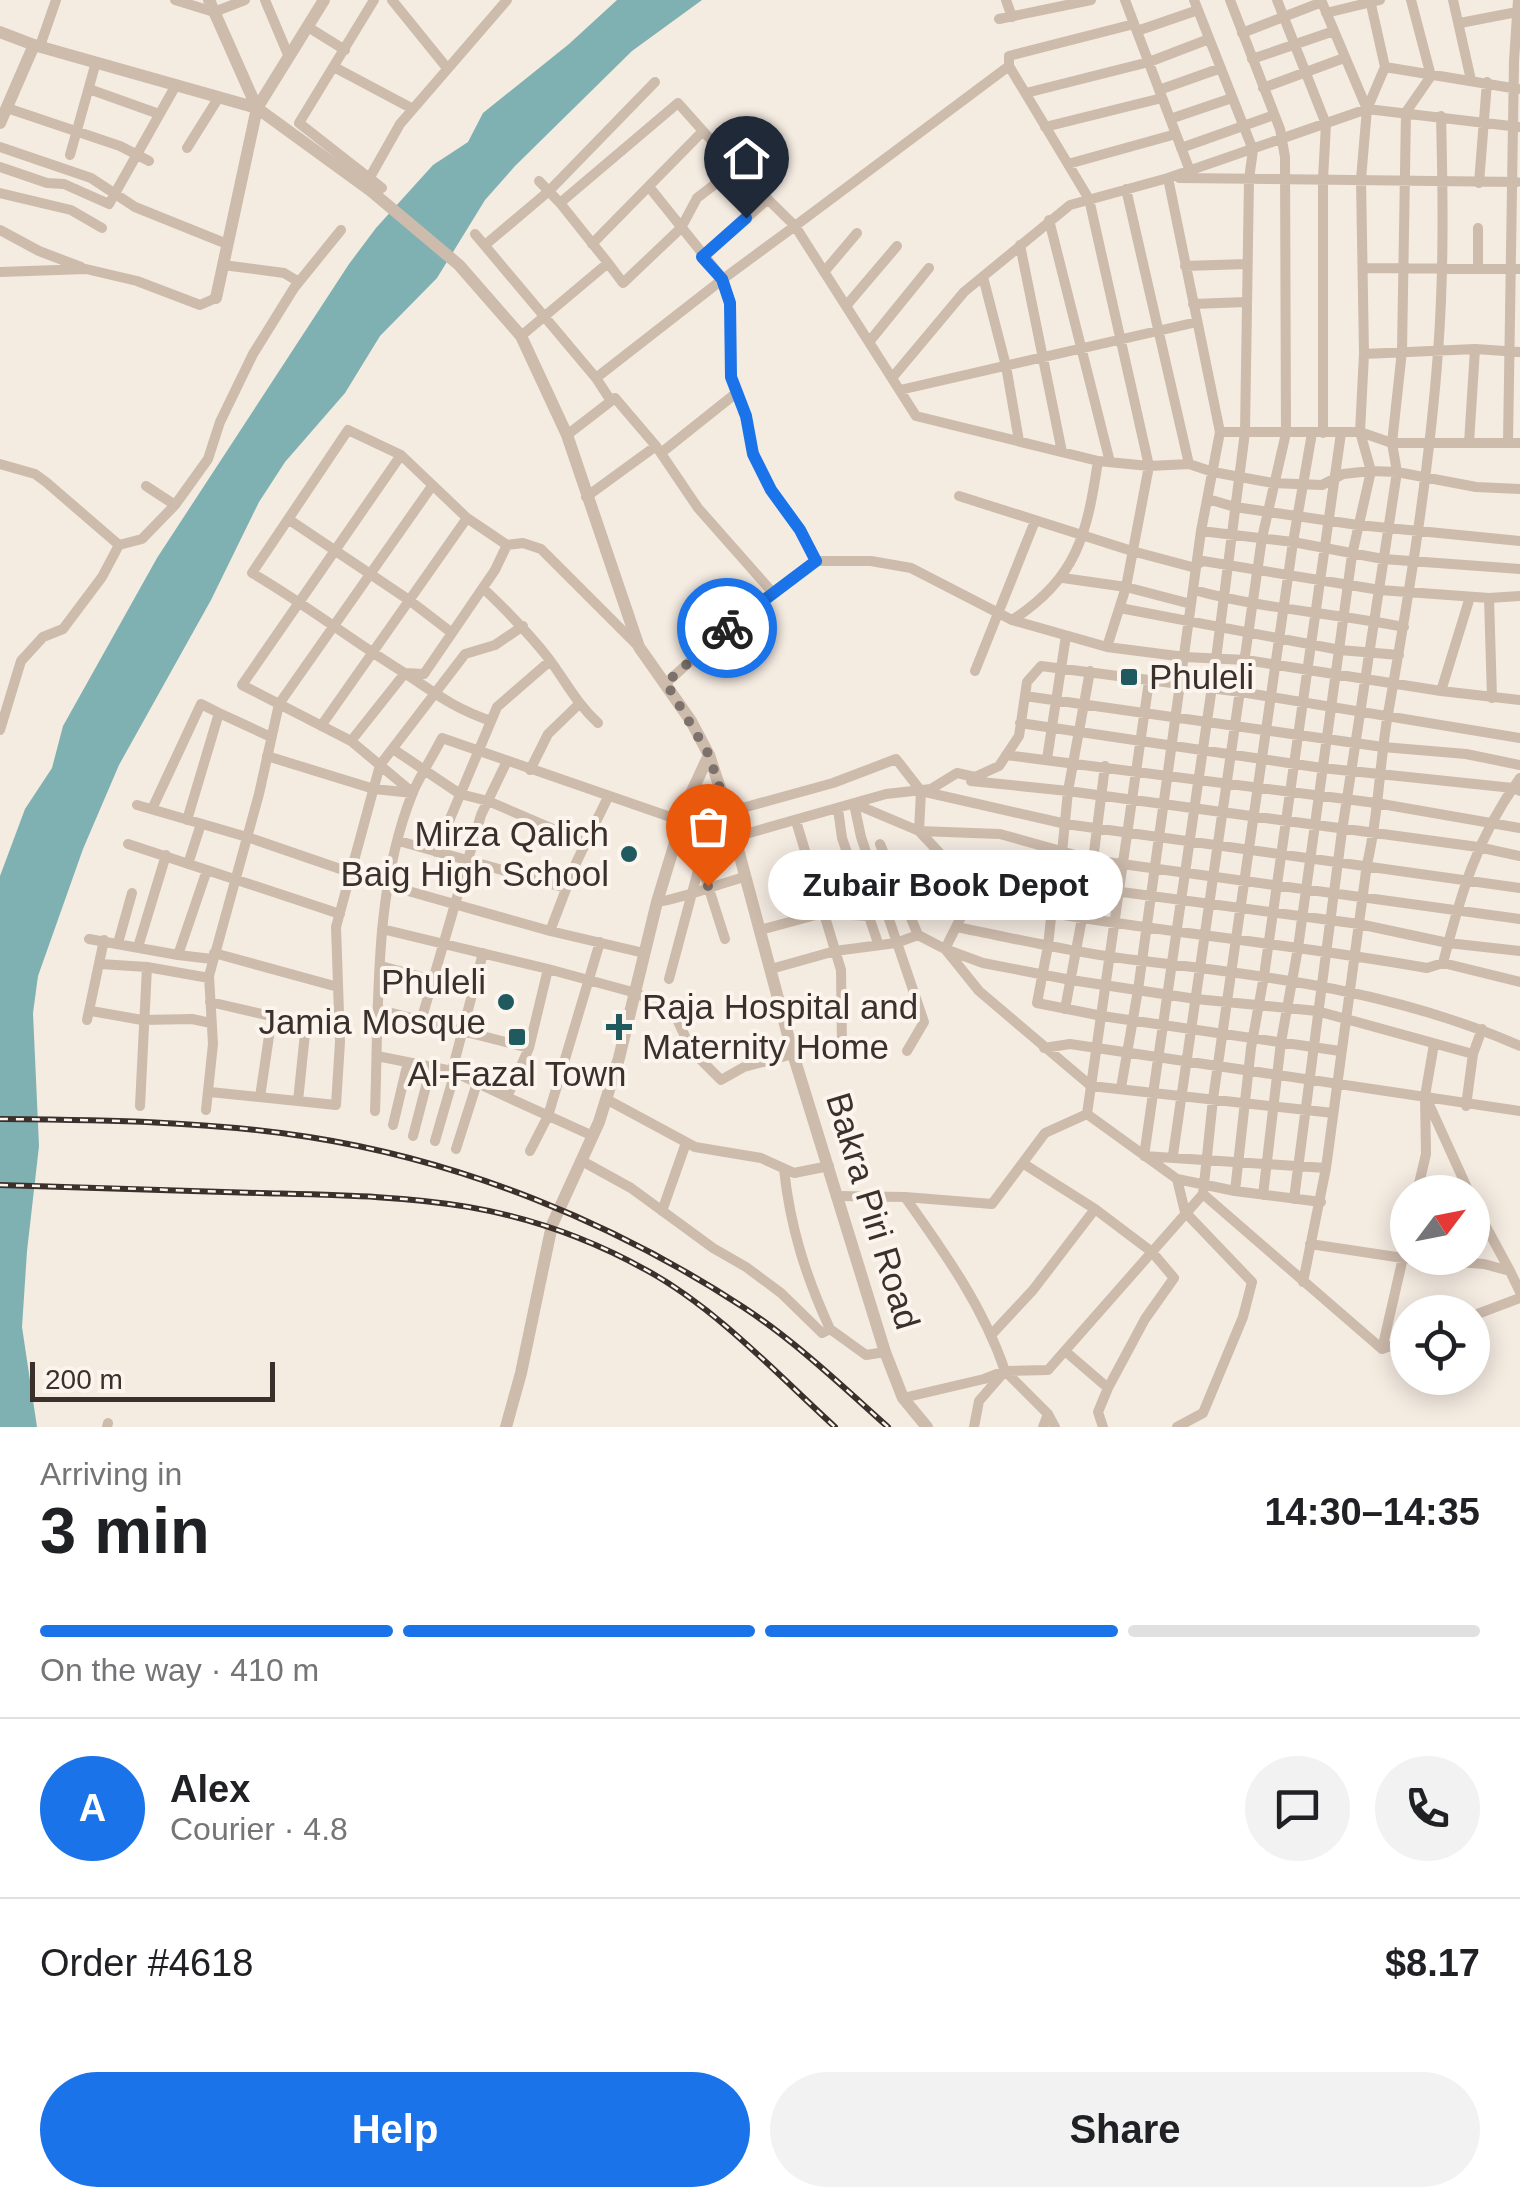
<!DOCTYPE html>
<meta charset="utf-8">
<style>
body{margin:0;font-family:Arial,sans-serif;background:#f2f2f2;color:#202124;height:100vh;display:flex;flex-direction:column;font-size:38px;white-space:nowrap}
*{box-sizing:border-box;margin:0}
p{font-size:32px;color:#757577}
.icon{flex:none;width:55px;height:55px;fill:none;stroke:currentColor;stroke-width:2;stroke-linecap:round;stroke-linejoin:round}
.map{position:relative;height:1427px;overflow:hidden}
.panel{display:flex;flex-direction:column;background:#fff;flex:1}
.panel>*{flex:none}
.needle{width:65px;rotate:58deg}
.fabs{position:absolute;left:1390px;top:1175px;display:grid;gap:20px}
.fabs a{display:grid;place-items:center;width:100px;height:100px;border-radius:50%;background:#fff;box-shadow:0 5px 25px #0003;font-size:50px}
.scale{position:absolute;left:30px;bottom:25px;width:245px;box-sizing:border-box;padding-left:10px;border:5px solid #3b302b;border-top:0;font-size:28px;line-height:35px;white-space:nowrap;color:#3b302b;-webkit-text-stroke:8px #fbf5ee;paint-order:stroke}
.pin{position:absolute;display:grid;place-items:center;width:85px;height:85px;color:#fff;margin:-102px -42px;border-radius:50% 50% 50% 0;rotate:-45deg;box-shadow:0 0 10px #0007}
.pin .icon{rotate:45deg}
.courier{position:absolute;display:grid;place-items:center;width:100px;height:100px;margin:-50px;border:8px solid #1a73e8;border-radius:50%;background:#fff;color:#222;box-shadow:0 2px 12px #0007}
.bubble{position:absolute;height:70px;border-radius:35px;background:#fff;box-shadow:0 5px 25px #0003;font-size:32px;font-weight:700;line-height:70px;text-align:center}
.head em{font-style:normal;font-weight:700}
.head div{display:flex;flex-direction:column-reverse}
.head{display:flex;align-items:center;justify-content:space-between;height:170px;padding:0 40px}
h1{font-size:65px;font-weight:700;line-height:75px}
.bar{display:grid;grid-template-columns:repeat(4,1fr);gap:15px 10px;align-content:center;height:120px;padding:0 40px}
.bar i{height:12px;border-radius:8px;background:#e0e0e0}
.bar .active{background:#1a73e8}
.bar p{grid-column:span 4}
.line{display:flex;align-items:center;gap:25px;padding:0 40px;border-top:2px solid #e0e0e0}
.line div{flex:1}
.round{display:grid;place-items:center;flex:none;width:105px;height:105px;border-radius:52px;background:#f2f2f2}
.button{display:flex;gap:20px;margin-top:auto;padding:20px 40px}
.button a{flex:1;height:115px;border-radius:60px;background:#1a73e8;color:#fff;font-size:40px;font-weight:700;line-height:115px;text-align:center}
.button a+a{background:#f2f2f2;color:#202124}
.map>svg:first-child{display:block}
</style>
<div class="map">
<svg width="1520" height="1427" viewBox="0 0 1520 1427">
<rect width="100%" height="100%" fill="#f4ebe1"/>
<path fill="#7fb0b2" d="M 617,0 L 702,0 L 632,51 L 515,166 L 485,200 L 437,278 L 380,336 L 345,393 L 285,462 L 259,502 L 211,600 L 119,765 L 83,849 L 38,976 L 33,1013 L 39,1146 L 27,1251 L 22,1327 L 37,1427 L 0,1427 L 0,876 L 25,809 L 52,768 L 63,726 L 157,558 L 349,264 L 376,228 L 433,165 L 468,142 L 483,113 L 569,44 Z"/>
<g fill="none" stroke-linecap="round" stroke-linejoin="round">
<path stroke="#cdbbac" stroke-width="10" d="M 175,0 L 214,12 L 245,0
M 265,0 L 289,57
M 374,0 L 299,123 L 382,188
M 392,0 L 447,68
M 1006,0 L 1012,17
M 1125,0 L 1190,171
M 1194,0 L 1253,150 L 1249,179 L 1245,432 L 1216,659 L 1144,1156 L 1326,1168
M 1277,0 L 1326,124 L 1323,179 L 1323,433
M 1321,0 L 1367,109
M 1453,0 L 1471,80
M 1326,13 L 1380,0
M 999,19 L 1091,0
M 1460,23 L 1517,12
M 308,27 L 345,50
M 1137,31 L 1198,10
M 1242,33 L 1322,2
M 40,46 L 56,0
M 1252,59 L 1334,31
M 1009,66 L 1009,56 L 1134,24
M 334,67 L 413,109
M 1385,67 L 1518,89
M 1263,88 L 1344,58
M 89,89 L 159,114
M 1159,90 L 1221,68
M 1026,93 L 1149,62 L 1209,39
M 7,108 L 120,146 L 149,161
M 1170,119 L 1232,98
M 1045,127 L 1162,98
M 0,147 L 91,178 L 135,207 L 227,244
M 187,148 L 219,97
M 1181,148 L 1274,115
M 70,155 L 96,62
M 1068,164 L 1176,134
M 0,167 L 47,183 L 64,184 L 109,204 L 176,85
M 736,168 L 795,226 L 1009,66 L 1089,199 L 1149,466 L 1126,587 L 1107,647
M 370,177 L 400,124 L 507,0
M 1168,178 L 1367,109 L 1519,127
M 1179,178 L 1517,182
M 1479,183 L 1487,82
M 650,188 L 723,279 L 795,226 L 916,416 L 1098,461 C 1087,534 1077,579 1012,620
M 1126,189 L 1189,464
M 0,193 L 71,210 L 102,228
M 560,203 L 608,263
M 1049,220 L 1110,462
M 1478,228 L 1478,268
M 0,230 L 39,251 L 81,267
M 475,234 L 596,378 L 723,279 L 730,303 L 731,377 L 746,416 L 753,454 L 771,490 L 801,530 L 815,561 L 742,615 L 666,683
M 592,244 L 703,131
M 485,245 L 549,191 L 655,82
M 1020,245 L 1062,452
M 702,257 L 768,199
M 223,265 L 284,273 L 299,282
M 1185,266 L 1246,264
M 1363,268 L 1519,269
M 0,272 L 86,269 L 137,281 L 200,305 L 216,298
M 824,272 L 857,233
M 983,277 L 1006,366 L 1019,441
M 1193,304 L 1246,302
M 846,306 L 897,246
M 521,336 L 608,263 L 623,283 L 681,228 L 697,198 L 736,168 L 678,103 L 560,203 L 539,181
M 869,342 L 929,268
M 1364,354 L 1475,349 L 1520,352
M 596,378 L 611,401
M 892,378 L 964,292 L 1070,205 L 1168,178 L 1220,432 L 1201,531 L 1138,990 L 1121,1088
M 900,390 L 1197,322
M 1220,432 L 1360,432 L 1392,443 L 1520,443
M 567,435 L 615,398 L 656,446 L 698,508 L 773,593
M 1469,443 L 1475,349
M 1508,443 L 1514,61 L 1518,0
M 661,453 L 735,394
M 401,455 L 242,685 L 351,741 L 405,673 L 424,674 L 495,570 L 507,545
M 1098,461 L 1149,466 L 1189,464 L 1213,472 L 1273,483 L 1322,485 L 1343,474 L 1371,471 L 1397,472 L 1476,487 L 1520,489
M 0,464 L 35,474 L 46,482 L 119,545 L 142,539 L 175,505 L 208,459 L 220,422 L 253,354 L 294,288 L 341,230
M 146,486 L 175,505
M 959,496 L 1132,551 L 1192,567 L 1203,561 L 1380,590 L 1489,598 L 1520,596
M 586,497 L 656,446
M 1208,499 L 1235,507 L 1358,525 L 1520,541
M 288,519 L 409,600 L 452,633
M 1201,531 L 1293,542 L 1383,559 L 1520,569
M 815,561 L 871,561 L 911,568 L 1012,620 L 1107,647 L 1185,657 L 1246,660 L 1441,691 L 1520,700
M 1063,578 L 1126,587 L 1191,604
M 483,588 C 507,611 529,633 549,659 C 566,682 577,704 598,723
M 1194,590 C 1262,609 1334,613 1404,627
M 1489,598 L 1492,698
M 1120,608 L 1340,650 L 1399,655
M 975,671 L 1035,521
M 1090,671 L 1068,791 L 1062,853 L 1056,871 L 1048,946 L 1037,1003 L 1102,1016 L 1340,1051
M 1441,691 L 1470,597
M 1025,696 L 1383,747 L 1466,754 L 1520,765
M 491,721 C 451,707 437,694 403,672 C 351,640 304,603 252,573 L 348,430 L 401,455 L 467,518 L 507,545 L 523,543 L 541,549 L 637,645
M 1020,723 L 1322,768 L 1513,788 L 1520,791
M 321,726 L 467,518
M 0,730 L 21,661 L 43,637 L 63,629 L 102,577 L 119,545
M 351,741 L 412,792
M 393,749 L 460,794 L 488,801 L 586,843
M 1006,755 L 1376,803 L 1520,828
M 267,756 L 374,789 L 413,793
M 1047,759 L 1066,636
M 530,770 L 548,734 L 578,705
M 971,781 L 1068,791 L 1478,847 L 1520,856
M 921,791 L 919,831 L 950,864 L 976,882
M 608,797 L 576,863 L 550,931 L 644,953
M 854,804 L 861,837 L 924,1022 L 907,1051
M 855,804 L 919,831 L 1000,834 L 1093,860 L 1520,919
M 137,805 L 247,837 L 387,885 L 550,931
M 152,809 L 201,704 L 219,713
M 838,809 L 842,838 L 878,943
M 728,812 L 833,783 L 896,759 L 921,791 L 1066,824 L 1520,888
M 187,820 L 219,713 L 271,737
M 796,821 L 841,970 L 842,1048
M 735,837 L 886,794 L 931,789 L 957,773 L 975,777 L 999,766 L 1019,736 L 1027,682 L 1041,666 L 1241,692 L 1520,738
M 399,841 L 566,888
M 128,844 L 340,914
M 880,844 L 918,935
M 436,852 L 497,707 L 550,661
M 188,864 L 201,824
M 701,864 L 725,939
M 207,870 L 178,955 L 212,959
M 1055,883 L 1359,924 L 1448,943 L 1520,951
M 657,902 C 688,897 714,885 745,877
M 967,902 C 996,915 1026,909 1057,914 C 1180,934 1304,946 1427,968 L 1443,963 L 1520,982
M 956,927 C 1018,939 1080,954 1143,961 C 1272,976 1400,993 1520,1046
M 382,929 L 548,969 L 529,1048
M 760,930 L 823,913 L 867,916 L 902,902 L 976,882
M 89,939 L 178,955
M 118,943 L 132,893
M 138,947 L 166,855
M 945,949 L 983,963 L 1071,980 L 1196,999 L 1317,1011 L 1473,1054 L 1482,1029
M 946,950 L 979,991 L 1091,1086 L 1333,1113
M 214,953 L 338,987
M 483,953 L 452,1071 L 507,1097
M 1443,963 C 1461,893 1477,837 1520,778
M 100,964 L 147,967 L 209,978
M 381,966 L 433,980
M 548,969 L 636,993 L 673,1011 L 692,1051 L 721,1080 L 744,1067 L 793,1054
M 771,969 L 835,951 L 896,943 L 918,935 L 945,949 L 988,863 L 1056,871
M 669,979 L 703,852 L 705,815 L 722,795
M 210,1002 L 339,1032
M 1065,1009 L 1093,860 L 1105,766
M 380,1010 L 529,1048 L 507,1097 L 593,1136
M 91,1011 L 142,1020 L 192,1019 L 211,1023
M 87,1020 L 104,940
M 421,1021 L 481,815 L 507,761
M 1044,1048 L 1070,1044 L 1520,1111
M 377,1056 L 452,1071
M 210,1092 L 336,1105 L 340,1042 L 336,927 L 380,765 L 465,654 L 495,645 L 523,626
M 260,1097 L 272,1016
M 606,1099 L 695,1147 L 761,1158 L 794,1173 L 829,1166
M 298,1101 L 306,1024
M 1428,1102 L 1469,1192
M 140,1106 L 147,967
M 1466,1106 L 1473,1054
M 206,1110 L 213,1044 L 209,976 L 259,794 L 279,704 L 432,486
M 375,1111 C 379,1007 373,890 413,792 C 421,774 433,756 442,738 L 682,821
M 1087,1114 L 1149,681
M 393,1125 L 408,1062
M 413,1136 L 431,1067
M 435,1141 L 455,1072
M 456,1149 L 477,1083
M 530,1151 L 548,1116 L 600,942
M 1173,1155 L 1262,538 L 1286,433 L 1285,157 L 1280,129 L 1230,0
M 582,1161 L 631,1188 L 713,1248 L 746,1267 L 781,1293 L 822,1333 L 830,1329 L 866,1355 L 885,1352
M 1024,1164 L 1095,1209
M 784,1169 C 790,1227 806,1277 830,1329
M 1177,1179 L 1185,1212 L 1252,1282 L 1243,1317 L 1203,1413 L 1177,1427
M 1419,1187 L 1433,1192
M 1235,1191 L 1321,1202
M 1417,1192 L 1426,1154 L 1425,1096 L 1434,1044
M 1203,1194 L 1382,1349 L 1408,1340
M 1263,1195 L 1281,1042 L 1298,948 L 1352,555 L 1371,471 L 1360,432 L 1364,354 L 1361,179 L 1367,109 L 1385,67 L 1370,0
M 838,1196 L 905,1197 C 944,1252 983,1306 1005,1371 L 979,1401 L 974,1427
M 905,1197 L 992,1204 L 1045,1133 L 1087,1114 L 1177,1179 L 1235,1191 L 1251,1048 L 1264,976 L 1341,433
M 1294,1199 L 1342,831 L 1397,472 L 1392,443 L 1402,351 L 1406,112 L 1431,76 L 1411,0
M 1472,1201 L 1510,1271
M 662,1211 L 686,1143
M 1310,1244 L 1403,1258 L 1484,1264 L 1510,1271 L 1520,1292
M 1303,1282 L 1326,1168 L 1367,864 C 1379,815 1379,764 1388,714 C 1409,594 1429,474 1438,352 C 1444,274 1443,195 1441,116
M 1472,1316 L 1520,1298
M 992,1334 L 1033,1290 L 1095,1209 L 1152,1252 L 1174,1278 L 1145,1319 L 1108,1388 L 1065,1351
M 1382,1349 L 1408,1236
M 1005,1371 L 1048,1414 L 1043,1427
M 903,1398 L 984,1379 L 1005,1371 L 1048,1370 L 1203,1194 L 1213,1099 L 1293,542 L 1312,433
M 1048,1414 L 1055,1427
M 107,1427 L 108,1423
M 1103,1427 L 1098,1412 L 1108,1388"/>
<path stroke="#cdbbac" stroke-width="12" d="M 209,0 L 257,108
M 0,32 L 34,45 L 257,108 L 371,191 L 459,265 L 521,336 L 567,435 L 639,647 L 691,721 L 709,755 L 728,812 L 793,1054 L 885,1352 L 903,1398 L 927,1427
M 0,123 L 34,45
M 216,298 L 257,108 L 324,0
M 506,1427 L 521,1373 L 552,1225 L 599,1122 L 619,1058 L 657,902 L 688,800 L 709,755"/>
<g stroke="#3b302b" stroke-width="6">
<path id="rail" d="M 0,1119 C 102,1120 208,1121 309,1137 C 462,1161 613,1222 743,1307 C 795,1341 841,1385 888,1427
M 0,1185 C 86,1187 172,1190 259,1193 C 407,1197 514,1196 648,1271 C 718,1310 776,1373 835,1427"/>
</g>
<use href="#rail" stroke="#fbf5ee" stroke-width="2.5" stroke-dasharray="8" stroke-linecap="butt"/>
</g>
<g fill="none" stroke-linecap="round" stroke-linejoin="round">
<path stroke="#7c716b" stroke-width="10" stroke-dasharray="0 18" d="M 708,886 L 700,863 L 705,815 L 722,795 L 709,755 L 666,683 L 727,628"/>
<path stroke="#1a73e8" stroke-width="12" d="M 727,628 L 816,561 L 800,530 L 771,490 L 753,454 L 746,416 L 731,377 L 730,303 L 722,279 L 702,257 L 746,218"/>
</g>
<g fill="#1f5a5e" stroke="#fbf5ee" stroke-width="4">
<rect x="1119" y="667" width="20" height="20" rx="5"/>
<circle cx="629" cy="854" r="10"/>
<circle cx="506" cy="1002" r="10"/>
<path d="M614 1012h10v10h10v10h-10v10h-10v-10h-10v-10h10z"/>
<rect x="507" y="1027" width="20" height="20" rx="5"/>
</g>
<g text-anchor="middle" stroke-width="8" stroke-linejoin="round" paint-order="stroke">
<g font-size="35" fill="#3b302b" stroke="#fbf5ee" text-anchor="start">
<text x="1149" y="689">Phuleli</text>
<text x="609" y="846" text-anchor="end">Mirza Qalich<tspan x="609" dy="40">Baig High School</tspan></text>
<text x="486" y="994" text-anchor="end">Phuleli<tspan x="486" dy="40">Jamia Mosque</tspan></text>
<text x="642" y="1019">Raja Hospital and<tspan x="642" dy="40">Maternity Home</tspan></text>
<text x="517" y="1086" text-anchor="middle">Al-Fazal Town</text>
</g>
<g font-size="35" fill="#3b302b" stroke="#fbf5ee">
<text transform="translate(873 1211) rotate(73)" y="12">Bakra Piri Road</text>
</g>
</g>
</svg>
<div class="fabs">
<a><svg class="needle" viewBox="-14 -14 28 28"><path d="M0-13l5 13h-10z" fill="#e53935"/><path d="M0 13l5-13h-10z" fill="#757577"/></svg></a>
<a><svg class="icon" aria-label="locate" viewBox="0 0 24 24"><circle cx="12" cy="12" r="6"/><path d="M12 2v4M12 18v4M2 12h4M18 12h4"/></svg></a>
</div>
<div class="scale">200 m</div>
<div class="pin" style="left:708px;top:886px;background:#ea580c"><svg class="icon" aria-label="bag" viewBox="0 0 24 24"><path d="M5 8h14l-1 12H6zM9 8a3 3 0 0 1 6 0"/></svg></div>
<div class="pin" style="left:746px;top:218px;background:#1f2937"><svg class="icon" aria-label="home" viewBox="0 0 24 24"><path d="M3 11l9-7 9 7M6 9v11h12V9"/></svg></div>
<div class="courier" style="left:727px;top:628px"><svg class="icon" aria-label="bike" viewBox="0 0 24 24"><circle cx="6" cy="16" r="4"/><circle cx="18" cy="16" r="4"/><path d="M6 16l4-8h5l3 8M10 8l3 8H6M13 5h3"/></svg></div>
<div class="bubble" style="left:768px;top:850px;width:355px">Zubair Book Depot</div>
</div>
<section class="panel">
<div class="head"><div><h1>3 min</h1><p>Arriving in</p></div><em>14:30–14:35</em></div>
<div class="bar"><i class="active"></i><i class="active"></i><i class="active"></i><i></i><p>On the way · 410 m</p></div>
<div class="line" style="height:180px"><b class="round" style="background:#1a73e8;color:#fff">A</b><div><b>Alex</b><p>Courier · 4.8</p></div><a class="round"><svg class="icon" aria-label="chat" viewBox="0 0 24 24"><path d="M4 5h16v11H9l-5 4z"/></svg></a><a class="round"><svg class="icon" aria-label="phone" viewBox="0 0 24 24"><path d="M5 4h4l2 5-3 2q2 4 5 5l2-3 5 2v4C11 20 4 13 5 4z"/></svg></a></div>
<div class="line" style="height:130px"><div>Order #4618</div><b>$8.17</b></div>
<div class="button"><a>Help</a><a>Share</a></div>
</section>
